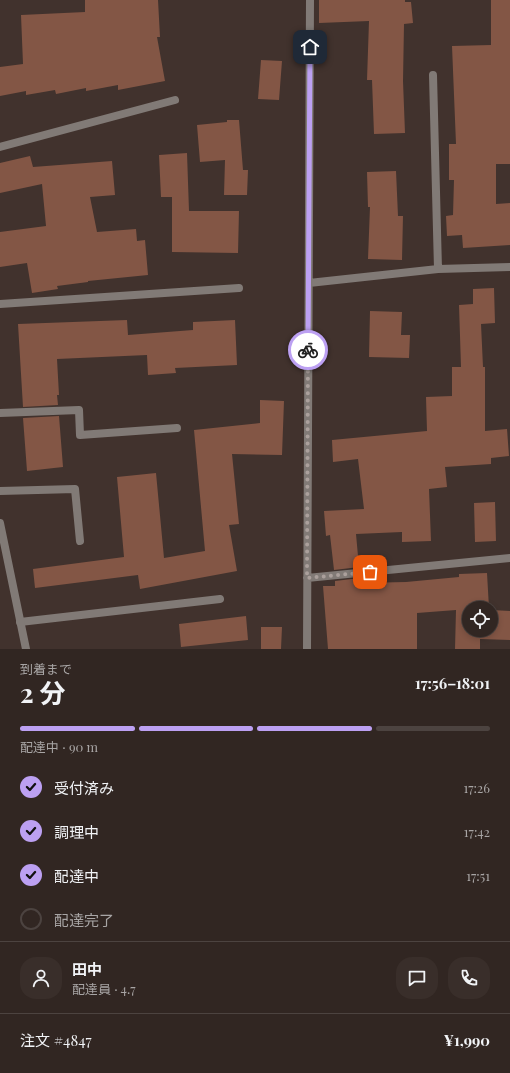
<!DOCTYPE html>
<html lang="ja">
<meta charset="utf-8">
<style>
body{margin:0;font-family:"Playfair Display","Noto Sans JP",serif;background:#392e2a;color:#f1f3f6;height:100vh;display:flex;flex-direction:column;font-size:15px;white-space:nowrap}
*{box-sizing:border-box;margin:0}
p{font-size:13px;color:#a8a5a5}
.icon{flex:none;width:22px;height:22px;fill:none;stroke:currentColor;stroke-width:2;stroke-linecap:round;stroke-linejoin:round}
.map{position:relative;height:649px;overflow:hidden}
.drawer{display:flex;flex-direction:column;background:#312622;flex:1}
.drawer>*{flex:none}
.fabs{position:absolute;left:462px;top:601px;display:grid;gap:8px}
.fabs a{display:grid;place-items:center;width:36px;height:36px;border-radius:50%;background:#312622;box-shadow:0 2px 6px #0003,0 0 0 1px #4c4340;font-size:20px}
.pin{position:absolute;display:grid;place-items:center;width:34px;height:34px;color:#fff;margin:-17px;border-radius:8px;box-shadow:0 2px 6px #0006}
.courier{position:absolute;display:grid;place-items:center;width:40px;height:40px;margin:-20px;border:3px solid #bca0f2;border-radius:50%;background:#fff;color:#222;box-shadow:0 1px 5px #0007}
.headline em{font-style:normal;font-weight:700}
.headline div{display:flex;flex-direction:column-reverse}
.headline{display:flex;align-items:center;justify-content:space-between;height:68px;padding:0 20px}
h1{font-size:26px;font-weight:700;line-height:30px}
.bar{display:grid;grid-template-columns:repeat(4,1fr);gap:6px 4px;align-content:center;height:48px;padding:0 20px}
.bar i{height:5px;border-radius:3px;background:#4c4340}
.bar .current{background:#bca0f2}
.bar p{grid-column:span 4}
.line{display:flex;align-items:center;gap:10px;padding:0 20px;border-top:1px solid #4c4340}
.line div{flex:1}
.round{display:grid;place-items:center;flex:none;width:42px;height:42px;border-radius:16px;background:#392e2a}
ol{padding:0 20px;list-style:none}
li{display:flex;align-items:center;gap:12px;height:44px}
li p{margin-inline-start:auto}
li .icon{padding:4px;border-radius:50%;background:#bca0f2;color:#111;stroke-width:4}
li:last-child{color:#a8a5a5}
li i{width:22px;height:22px;border:2px solid #4c4340;border-radius:50%}
.map>svg:first-child{display:block}
</style>
<div class="map">
<svg width="510" height="649" viewBox="0 0 510 649">
<rect width="100%" height="100%" fill="#41322d"/>
<path fill="#835645" d="M 85,0 L 158,0 L 160,37 L 157,37 L 165,81 L 118,90 L 118,85 L 86,91 L 86,88 L 56,94 L 55,90 L 26,95 L 26,91 L 0,96 L 0,67 L 23,64 L 21,15 L 85,12 Z
M 319,0 L 405,0 L 405,2 L 411,2 L 413,23 L 404,24 L 403,81 L 405,133 L 374,134 L 372,80 L 367,80 L 369,21 L 319,23 Z
M 491,0 L 510,0 L 510,164 L 496,164 L 496,204 L 510,203 L 510,245 L 463,248 L 462,235 L 447,236 L 446,216 L 453,215 L 454,180 L 449,180 L 449,144 L 456,144 L 452,46 L 491,45 Z
M 261,60 L 282,61 L 279,100 L 258,99 Z
M 227,120 L 239,120 L 243,170 L 248,170 L 247,195 L 224,195 L 225,160 L 200,162 L 197,125 L 227,122 Z
M 187,153 L 189,211 L 239,211 L 238,253 L 172,252 L 172,197 L 161,197 L 159,155 Z
M 30,156 L 33,167 L 112,161 L 115,195 L 90,197 L 97,232 L 136,229 L 137,241 L 145,240 L 148,275 L 88,281 L 88,282 L 57,286 L 58,289 L 32,293 L 27,263 L 0,267 L 0,232 L 46,226 L 42,184 L 0,193 L 0,163 Z
M 396,171 L 398,216 L 403,216 L 402,260 L 368,259 L 370,207 L 368,207 L 367,172 Z
M 494,288 L 495,323 L 481,324 L 483,367 L 485,367 L 485,431 L 507,429 L 509,456 L 491,458 L 491,464 L 445,467 L 447,487 L 429,489 L 431,541 L 402,542 L 402,532 L 356,534 L 359,567 L 334,570 L 330,535 L 326,536 L 324,511 L 364,509 L 358,459 L 333,462 L 332,440 L 427,431 L 426,397 L 452,396 L 452,367 L 461,367 L 459,305 L 473,304 L 473,289 Z
M 370,311 L 402,312 L 401,335 L 410,335 L 409,358 L 369,357 Z
M 127,320 L 128,335 L 193,330 L 193,322 L 235,320 L 237,365 L 175,368 L 176,373 L 148,375 L 147,355 L 57,359 L 59,395 L 57,395 L 58,405 L 23,407 L 18,324 Z
M 260,400 L 284,401 L 282,455 L 232,454 L 239,524 L 229,525 L 237,571 L 140,589 L 138,575 L 35,588 L 33,569 L 124,557 L 117,477 L 156,473 L 164,558 L 205,551 L 194,430 L 260,423 Z
M 59,416 L 63,467 L 27,471 L 23,418 Z
M 495,502 L 496,541 L 475,542 L 474,503 Z
M 487,573 L 489,608 L 469,608 L 469,630 L 491,630 L 491,610 L 510,611 L 510,640 L 480,639 L 480,649 L 455,649 L 456,610 L 417,613 L 417,649 L 328,649 L 323,586 L 335,586 L 335,581 L 360,578 L 361,583 L 406,582 L 459,577 L 459,574 Z
M 246,616 L 248,640 L 181,647 L 179,624 Z
M 261,627 L 282,627 L 281,649 L 261,649 Z"/>
<g fill="none" stroke-linecap="round" stroke-linejoin="round">
<path stroke="#817a76" stroke-width="8" d="M 0,147 L 175,100
M 0,413 L 79,410 L 80,435 L 177,428
M 0,491 L 75,489 L 80,541
M 20,622 L 220,599"/>
<path stroke="#817a76" stroke-width="8" d="M 433,75 L 438,269
M 309,283 L 438,269 L 510,267
M 0,304 L 239,288
M 307,578 L 510,558
M 307,649 L 310,0"/>
<path stroke="#817a76" stroke-width="8" d="M 0,523 L 26,649"/>
</g>
<g fill="none" stroke-linecap="round" stroke-linejoin="round">
<path stroke="#aba09c" stroke-width="4" stroke-dasharray="0 7.2" d="M 308,350 L 307,578 L 370,572"/>
<path stroke="#bca0f2" stroke-width="5" d="M 308,350 L 310,47"/>
</g>
</svg>
<div class="fabs">
<a><svg class="icon" aria-label="locate" viewBox="0 0 24 24"><circle cx="12" cy="12" r="6"/><path d="M12 2v4M12 18v4M2 12h4M18 12h4"/></svg></a>
</div>
<div class="pin" style="left:370px;top:572px;background:#ea580c"><svg class="icon" aria-label="bag" viewBox="0 0 24 24"><path d="M5 8h14l-1 12H6zM9 8a3 3 0 0 1 6 0"/></svg></div>
<div class="pin" style="left:310px;top:47px;background:#1f2937"><svg class="icon" aria-label="home" viewBox="0 0 24 24"><path d="M3 11l9-7 9 7M6 9v11h12V9"/></svg></div>
<div class="courier" style="left:308px;top:350px"><svg class="icon" aria-label="bike" viewBox="0 0 24 24"><circle cx="6" cy="16" r="4"/><circle cx="18" cy="16" r="4"/><path d="M6 16l4-8h5l3 8M10 8l3 8H6M13 5h3"/></svg></div>
</div>
<section class="drawer">
<div class="headline"><div><h1>2 分</h1><p>到着まで</p></div><em>17:56–18:01</em></div>
<div class="bar"><i class="current"></i><i class="current"></i><i class="current"></i><i></i><p>配達中 · 90 m</p></div>
<ol>
<li><svg class="icon" aria-label="check" viewBox="0 0 24 24"><path d="M5 12l5 5 9-10"/></svg>受付済み<p>17:26</p></li>
<li><svg class="icon" aria-label="check" viewBox="0 0 24 24"><path d="M5 12l5 5 9-10"/></svg>調理中<p>17:42</p></li>
<li><svg class="icon" aria-label="check" viewBox="0 0 24 24"><path d="M5 12l5 5 9-10"/></svg>配達中<p>17:51</p></li>
<li><i></i>配達完了</li>
</ol>
<div class="line" style="height:72px"><a class="round"><svg class="icon" aria-label="person" viewBox="0 0 24 24"><circle cx="12" cy="8" r="4"/><path d="M4 21q1-7 8-7t8 7"/></svg></a><div><b>田中</b><p>配達員 · 4.7</p></div><a class="round"><svg class="icon" aria-label="chat" viewBox="0 0 24 24"><path d="M4 5h16v11H9l-5 4z"/></svg></a><a class="round"><svg class="icon" aria-label="phone" viewBox="0 0 24 24"><path d="M5 4h4l2 5-3 2q2 4 5 5l2-3 5 2v4C11 20 4 13 5 4z"/></svg></a></div>
<div class="line" style="height:52px"><div>注文 #4847</div><b>¥1,990</b></div>
</section>
